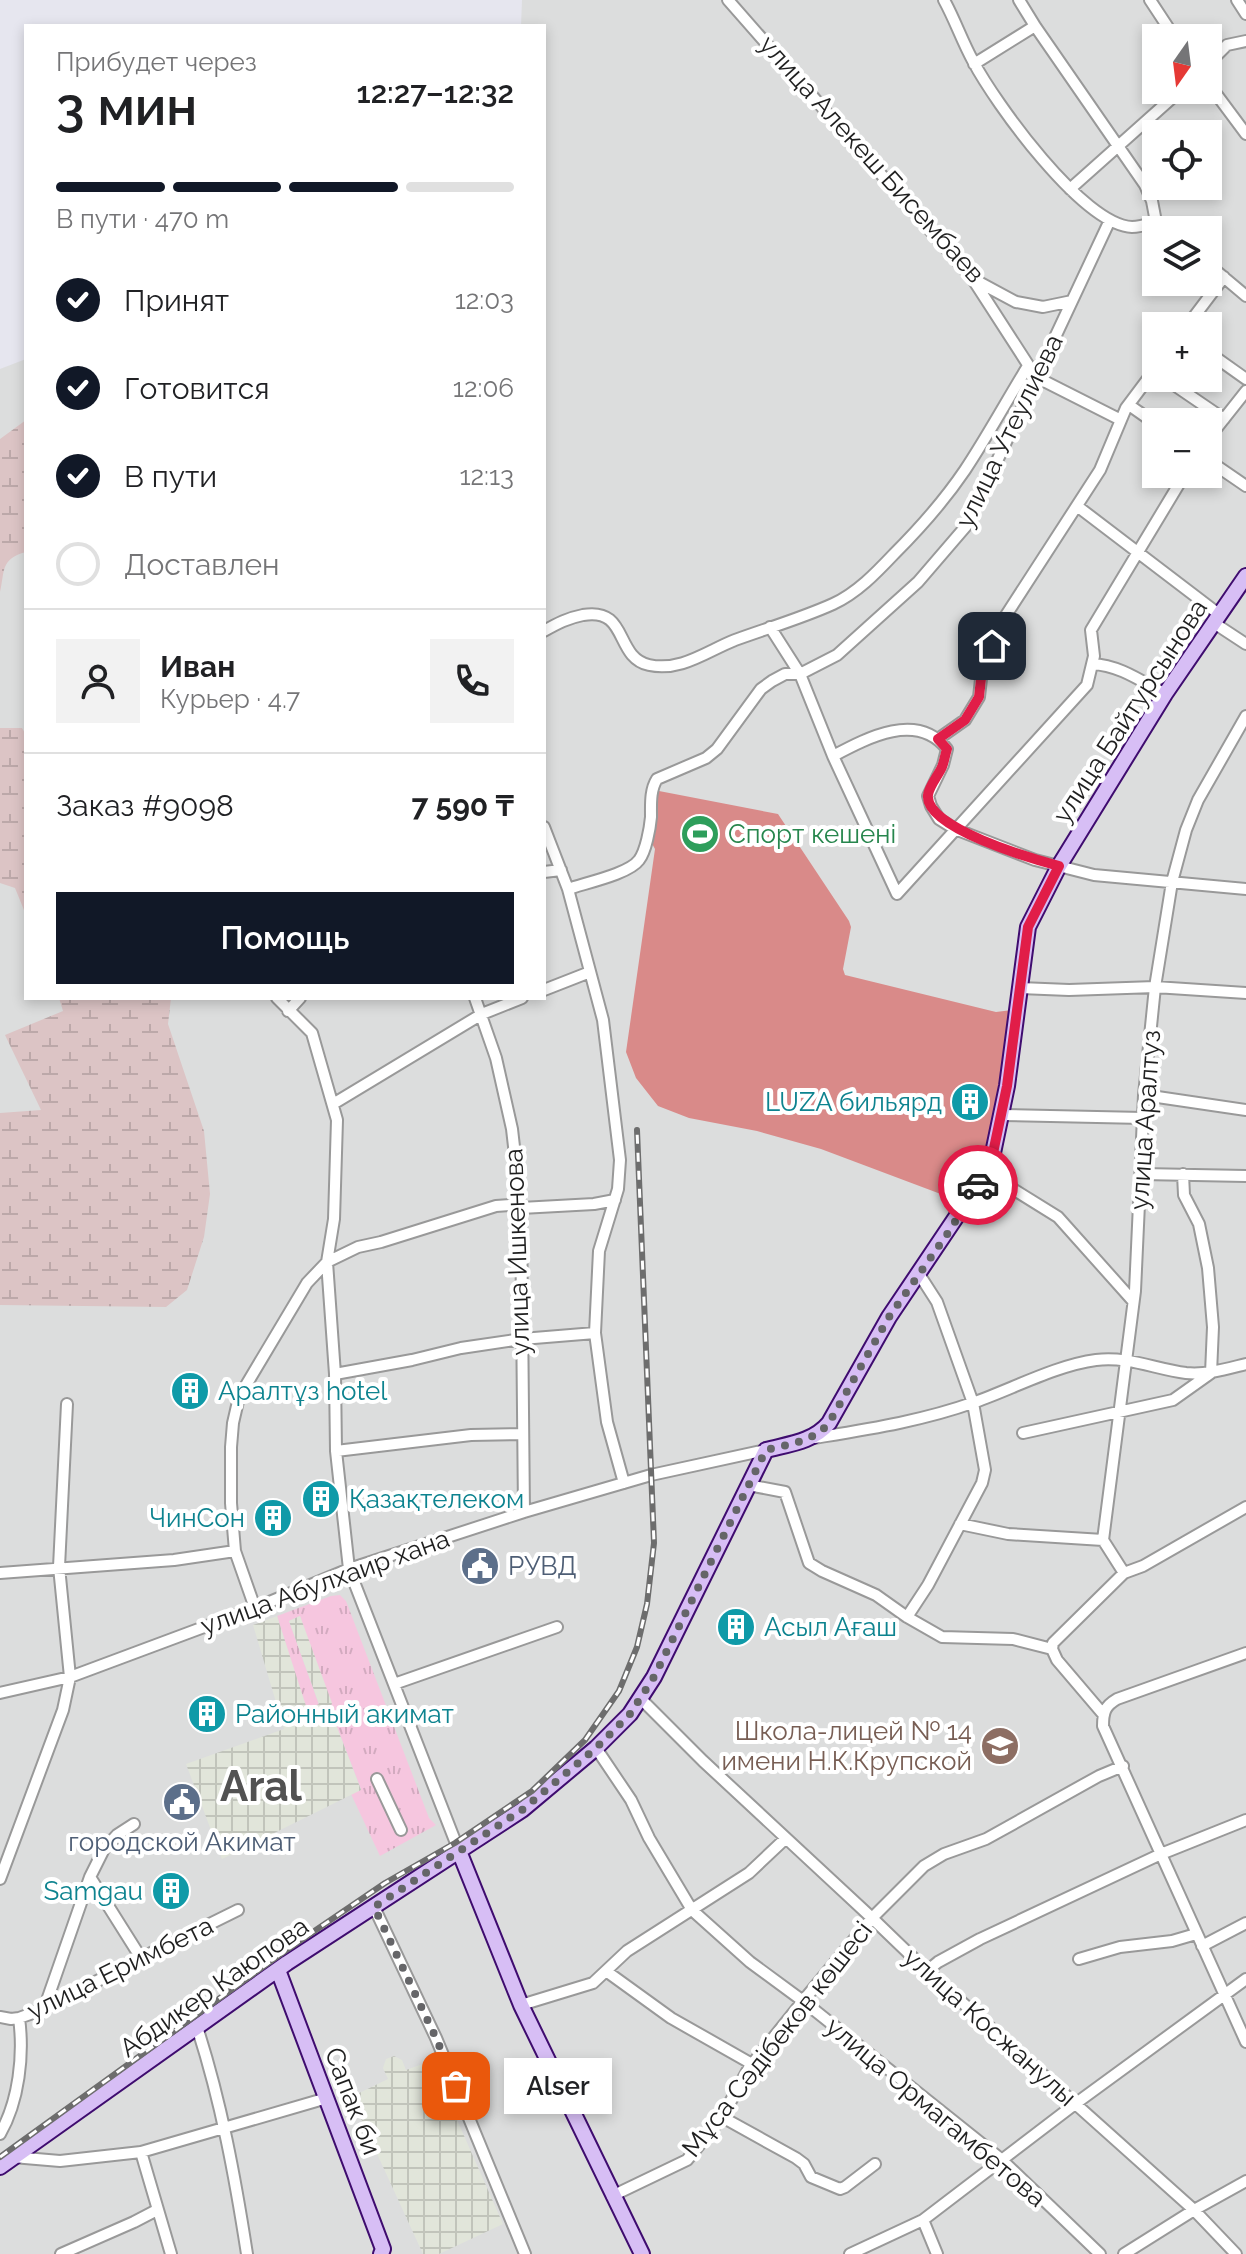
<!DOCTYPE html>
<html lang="ru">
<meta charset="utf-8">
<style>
body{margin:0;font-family:Raleway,sans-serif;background:#f2f2f2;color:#202124;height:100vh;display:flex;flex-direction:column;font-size:30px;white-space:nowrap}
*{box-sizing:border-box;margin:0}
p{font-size:26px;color:#757577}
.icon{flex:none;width:44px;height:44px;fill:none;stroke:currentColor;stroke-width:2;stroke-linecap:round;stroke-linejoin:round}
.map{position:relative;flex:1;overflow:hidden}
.panel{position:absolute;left:24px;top:24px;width:522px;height:976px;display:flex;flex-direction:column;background:#fff;border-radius:0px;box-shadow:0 4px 12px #0003}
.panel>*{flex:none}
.needle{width:52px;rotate:194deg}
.tools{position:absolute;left:1142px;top:24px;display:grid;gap:16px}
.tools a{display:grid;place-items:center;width:80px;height:80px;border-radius:0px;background:#fff;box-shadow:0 4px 12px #0003;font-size:40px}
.pin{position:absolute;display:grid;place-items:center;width:68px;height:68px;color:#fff;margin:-34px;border-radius:16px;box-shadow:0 4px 12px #0006}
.courier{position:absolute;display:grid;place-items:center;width:80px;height:80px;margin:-40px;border:6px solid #e11d48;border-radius:50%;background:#fff;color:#222;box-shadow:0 2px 10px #0007}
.bubble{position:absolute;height:56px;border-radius:0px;background:#fff;box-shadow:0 4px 12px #0003;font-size:26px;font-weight:600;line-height:56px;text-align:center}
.head em{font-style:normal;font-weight:600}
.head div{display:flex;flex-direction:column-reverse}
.head{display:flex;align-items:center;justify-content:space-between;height:136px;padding:0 32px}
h1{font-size:52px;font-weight:600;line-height:60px}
.bar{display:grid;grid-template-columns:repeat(4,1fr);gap:12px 8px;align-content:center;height:96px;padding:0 32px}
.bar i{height:10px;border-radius:6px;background:#e0e0e0}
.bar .current{background:#111827}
.bar p{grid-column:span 4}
.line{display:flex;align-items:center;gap:20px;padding:0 32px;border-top:2px solid #e0e0e0}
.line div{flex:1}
.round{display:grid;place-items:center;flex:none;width:84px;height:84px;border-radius:0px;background:#f2f2f2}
ol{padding:0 32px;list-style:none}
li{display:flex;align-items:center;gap:24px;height:88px}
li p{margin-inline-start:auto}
li .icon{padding:8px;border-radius:50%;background:#111827;color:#fff;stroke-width:4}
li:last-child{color:#757577}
li i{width:44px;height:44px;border:4px solid #e0e0e0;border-radius:50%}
.button{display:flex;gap:16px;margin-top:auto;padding:16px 32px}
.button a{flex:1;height:92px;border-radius:0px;background:#111827;color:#fff;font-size:32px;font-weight:600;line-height:92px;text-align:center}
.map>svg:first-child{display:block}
</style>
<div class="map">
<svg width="1246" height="2254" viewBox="0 0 1246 2254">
<defs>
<pattern id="wetland-marsh" width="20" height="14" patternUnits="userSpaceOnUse" patternTransform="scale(2)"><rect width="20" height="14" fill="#dcc4c5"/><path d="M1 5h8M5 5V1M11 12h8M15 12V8" fill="none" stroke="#bca8a9"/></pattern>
<pattern id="park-tufts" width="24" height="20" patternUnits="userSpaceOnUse" patternTransform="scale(2)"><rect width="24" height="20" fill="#f6c6df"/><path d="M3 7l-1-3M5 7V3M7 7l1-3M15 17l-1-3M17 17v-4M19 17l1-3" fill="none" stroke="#d2aabf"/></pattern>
<pattern id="plaza-grid" width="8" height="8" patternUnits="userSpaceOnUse" patternTransform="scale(2)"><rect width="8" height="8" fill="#e1e5da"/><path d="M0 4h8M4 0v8" fill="none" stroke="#c1c4bb"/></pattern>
</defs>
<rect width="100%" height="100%" fill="#e6e6ef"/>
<path fill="#dcdddd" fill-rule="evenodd" d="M 522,0 L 1246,0 L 1246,2254 L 0,2254 L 0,369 L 26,359 L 26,998 L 544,998 L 544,26 L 521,26 ZM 1156,38 L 1208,38 L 1208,90 L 1156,90 ZM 1156,134 L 1208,134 L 1208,186 L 1156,186 ZM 1156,230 L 1208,230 L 1208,282 L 1156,282 ZM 1156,326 L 1208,326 L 1208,378 L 1156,378 ZM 1156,422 L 1208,422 L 1208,474 L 1156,474 Z"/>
<path fill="url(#wetland-marsh)" d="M 26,420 L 26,552 C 0,559 5,571 0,592 L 0,439 Z
M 0,728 L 22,728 L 26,735 L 26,915 L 15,888 L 0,883 Z
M 59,998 L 171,998 L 168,1024 L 204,1131 L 210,1194 L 204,1237 L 187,1290 L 166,1307 L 0,1305 L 0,1113 L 41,1110 L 5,1035 L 63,1011 Z"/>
<path fill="url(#park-tufts)" d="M 340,1595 L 346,1601 L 429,1818 L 436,1825 L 380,1856 L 351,1794 L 361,1789 L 330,1709 L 300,1616 L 289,1621 L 319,1705 L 306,1709 L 277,1616 L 331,1596 Z"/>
<path fill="#d98a89" d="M 659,791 L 778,814 L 849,921 L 851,927 L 843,969 L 845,975 L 996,1012 L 1012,1010 C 1005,1062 1001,1114 982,1163 C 976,1176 969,1189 962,1202 L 821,1149 L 757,1131 L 689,1118 L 658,1106 L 636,1078 L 626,1052 L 655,849 L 649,838 L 655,794 Z"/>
<path fill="url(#plaza-grid)" d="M 277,1616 L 307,1709 L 319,1704 L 289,1621 L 300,1616 L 332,1703 L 330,1709 L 361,1790 L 222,1859 L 186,1764 L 284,1729 L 253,1625 Z
M 394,2056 L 402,2060 L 406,2070 L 431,2061 L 503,2224 L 439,2254 L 423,2254 L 351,2097 L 388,2079 L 383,2068 L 386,2059 Z"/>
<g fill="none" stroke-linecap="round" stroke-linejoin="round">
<g stroke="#999" stroke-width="14">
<path id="street" d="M 728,0 L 973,279 L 1016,302 L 1043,307 L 1072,301
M 944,0 C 955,20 962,41 973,61 C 995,103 1083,225 1132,227 C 1140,227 1149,224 1156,222 L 1166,230
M 1019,0 L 1035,26 L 1145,185 L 1152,201 L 1156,222
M 1150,0 L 1175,38
M 1237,0 L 1246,14
M 974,64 L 1035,26
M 1208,64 L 1227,45 L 1246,41
M 1208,83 L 1246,134
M 1070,189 L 1181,90
M 1208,264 L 1246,296
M 974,281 L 1036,377 L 1121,420
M 1187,326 L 1224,277
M 1208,352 L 1246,379
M 1164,378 L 1224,419
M 1129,405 L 1156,424
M 1208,439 L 1246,391
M 1208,460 L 1246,486
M 1077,506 L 1220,615
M 1214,623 L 1246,644
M 770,627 L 800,674 L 833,756 L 897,894 L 1087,685 L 1094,656 L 1091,630 L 1185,474
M 544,631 C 558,623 568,618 583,615 C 629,607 614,657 649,665 C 681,672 707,651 735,640 C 768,628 802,618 833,604 C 857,593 876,573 894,554 C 920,528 944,501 965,470 C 987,437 1007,400 1028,366
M 1092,664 C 1119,665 1141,681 1165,694
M 938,739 L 965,720 L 979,697 L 982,670 L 1001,623 L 1100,470 L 1126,408 L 1156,368
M 833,756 C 867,738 917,711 947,749 L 943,765 L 928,796 L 931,806 L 939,819 L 955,829 L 1035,860 L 1094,875 L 1246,889
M 544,827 L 568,889 L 603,1020 L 620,1160 L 618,1189 L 599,1251 L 595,1333 L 607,1422 L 624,1483
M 544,872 L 561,870
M 568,889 C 585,883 629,874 639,860 C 646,851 650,828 651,817 C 651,804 650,790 657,779 L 706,758 L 717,749 L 761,689 L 772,681 L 785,674 L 800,674 L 837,655 L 918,582 L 967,525 L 1110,220
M 1020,988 L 1069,990 L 1155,987 L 1246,993
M 544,990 L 590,972
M 277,998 L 312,1033 L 337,1120 L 334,1219 L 327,1262 L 335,1374 L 336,1451 L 349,1569 L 459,1851
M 475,998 L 496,1058 L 512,1129 L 521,1208 L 524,1512
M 288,1011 L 300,998
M 1144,1095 L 1246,1110
M 333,1104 L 482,1014 L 522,998
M 1001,1115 L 1143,1118
M 984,1171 L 1058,1217 L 1133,1301
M 1142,1174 L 1246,1176
M 335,1374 L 412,1360 L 461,1348 L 522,1339 L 595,1333
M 1023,1433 L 1173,1400 L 1211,1373 L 1213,1327 L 1208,1268 L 1199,1224 L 1184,1195 L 1183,1174
M 814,1438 C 869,1429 922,1421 975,1402 C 1012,1389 1057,1365 1096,1360 C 1128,1356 1155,1369 1186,1373 C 1207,1375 1226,1369 1246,1364
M 336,1451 L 471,1435 L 522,1434
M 748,1485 L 785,1492 L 809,1563 L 822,1571 L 876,1595 L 907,1617 L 942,1637 L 1013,1639 L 1052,1649
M 960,1524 L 1008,1534 L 1103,1540
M 1103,1540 L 1135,1291 L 1144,1095 L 1155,987 L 1172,882 L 1186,830 L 1198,800 L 1246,716
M 1103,1540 L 1124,1573
M 0,1573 L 174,1560 L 235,1551
M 255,1608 L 235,1551 L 231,1503 L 231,1447 L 233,1423 L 239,1397 L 307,1283 L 327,1262 L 358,1247 L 381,1242 L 496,1206 L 511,1205 L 521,1208 L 594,1204 L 615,1200
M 907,1617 L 928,1585 L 982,1483 L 985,1470 L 973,1403 L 937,1302 L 919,1274
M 1246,1653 L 1117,1699 C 1105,1706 1103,1712 1103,1726 L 1246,2042
M 394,1684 L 557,1627
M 0,1693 L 70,1677 L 255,1608 L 349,1569 L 524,1512 L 651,1475 L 766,1450
M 641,1699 L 703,1761 L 872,1918 L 927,1971 L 1194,2210 L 1236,2254
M 1103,1714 L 1057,1660 L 1052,1649 L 1053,1643 L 1124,1573 L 1143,1566 L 1246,1507
M 596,1748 L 631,1800 L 649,1838 L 692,1910 L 750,1962 L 803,2001 L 1002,2160 L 1100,2254
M 377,1779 L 401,1830
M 90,1877 L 141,1958
M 0,1879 L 63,1710 L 70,1677 L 59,1567 L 67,1404
M 374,1907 L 436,2038 L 525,2254
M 1202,1946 L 1246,1923
M 1079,1959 L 1120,1947 L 1172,1941 L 1196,1934
M 606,1971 L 671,2018 L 752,2064
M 927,1971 L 938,1962 L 980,1939 L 1161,1854 L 1246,1820
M 521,2005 L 593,1983 L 627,1951 L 749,1873 L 785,1839
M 44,2009 L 90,1877 L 104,1849 L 117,1835 L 134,1824
M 0,2017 L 11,2019 L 19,2018 L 44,2009 L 141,1958 L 238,1910
M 197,2027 C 221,2101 235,2177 247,2254
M 722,2117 L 796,2158 L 804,2164 L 811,2177 L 840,2189 L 845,2187 L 875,2164
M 0,2134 C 19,2101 24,2055 19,2018
M 141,2152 L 171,2254
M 13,2157 L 60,2161 L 141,2152 L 327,2098
M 612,2196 L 687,2160 L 722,2117 L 749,2068 L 803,2001 L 872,1918 L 924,1866 L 944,1854 L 986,1839 L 1099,1776 L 1123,1766
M 923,2220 L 937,2254
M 61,2254 L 134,2222 L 157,2210
M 850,2254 L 923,2220 L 1075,2104 L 1246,1979
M 1124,2254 L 1194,2210 L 1246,2181"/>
</g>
<g stroke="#3f0c6f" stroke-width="18">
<path id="secondary" d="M 459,1851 L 521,2005 L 642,2254
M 278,1970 L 383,2249 L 381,2254
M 0,2167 L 287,1963 L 522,1810 L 596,1748 L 630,1714 L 654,1677 L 766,1450 C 789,1444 813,1442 829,1423 L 889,1317 L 977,1186 L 993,1153 L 1007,1086 L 1028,927 L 1059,866 L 1165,694 L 1246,576"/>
</g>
<use href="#street" stroke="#fff" stroke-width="10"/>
<use href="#secondary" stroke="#d7bef5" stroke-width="14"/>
<g stroke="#6d6d6d" stroke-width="6">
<path id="rail" d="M 0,2157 L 285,1951 L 385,1883 L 455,1843 L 532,1791 L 585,1740 L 619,1691 L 637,1647 L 647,1604 L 654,1543 L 637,1130"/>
</g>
<use href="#rail" stroke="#fff" stroke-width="3" stroke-dasharray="9" stroke-linecap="butt"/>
</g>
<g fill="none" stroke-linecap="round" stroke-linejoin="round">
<path stroke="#656568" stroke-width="8" stroke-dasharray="0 14.4" d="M 456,2086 L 436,2038 L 374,1907 L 522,1810 L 596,1748 L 630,1714 L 654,1677 L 766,1450 C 789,1444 813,1442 829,1423 L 889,1317 L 948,1233 L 978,1185"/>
<path stroke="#e11d48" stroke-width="10" d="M 978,1185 L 993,1153 L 1007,1086 L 1028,927 L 1059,866 C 1033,859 924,828 928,795 C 929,786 938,776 942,767 C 944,762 945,755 947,749 L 938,739 L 965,720 L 979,697 L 982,670 L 992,646"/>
</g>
<defs>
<g id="stadium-disc" transform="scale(2)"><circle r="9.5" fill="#2e9e5b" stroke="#fff"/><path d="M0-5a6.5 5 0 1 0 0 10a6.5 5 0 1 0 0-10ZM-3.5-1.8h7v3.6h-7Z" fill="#fff"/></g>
<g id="building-disc" transform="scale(2)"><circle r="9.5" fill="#0f9aa8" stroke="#fff"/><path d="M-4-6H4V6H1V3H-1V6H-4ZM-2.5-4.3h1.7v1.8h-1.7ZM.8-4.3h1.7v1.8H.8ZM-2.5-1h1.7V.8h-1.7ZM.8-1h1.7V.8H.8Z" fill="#fff"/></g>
<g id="civic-disc" transform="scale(2)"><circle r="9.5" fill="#5c6f8a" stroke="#fff"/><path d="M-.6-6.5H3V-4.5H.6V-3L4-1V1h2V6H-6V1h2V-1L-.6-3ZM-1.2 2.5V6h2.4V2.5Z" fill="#fff"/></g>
<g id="school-disc" transform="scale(2)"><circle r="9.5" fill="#8d6e63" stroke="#fff"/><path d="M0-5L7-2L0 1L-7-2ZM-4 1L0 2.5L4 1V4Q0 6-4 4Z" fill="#fff"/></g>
</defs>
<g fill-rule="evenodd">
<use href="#stadium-disc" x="700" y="834"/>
<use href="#building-disc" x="970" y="1102"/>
<use href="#building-disc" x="190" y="1391"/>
<use href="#building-disc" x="321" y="1499"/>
<use href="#building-disc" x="273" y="1518"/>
<use href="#civic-disc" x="480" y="1566"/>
<use href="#building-disc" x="736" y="1627"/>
<use href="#building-disc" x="207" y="1714"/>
<use href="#school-disc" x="1000" y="1746"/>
<use href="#civic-disc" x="182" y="1802"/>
<use href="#building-disc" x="171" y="1891"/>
</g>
<g text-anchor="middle" stroke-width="8" stroke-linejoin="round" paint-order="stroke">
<g font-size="26" fill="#1f1f1f" stroke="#fff">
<text transform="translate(872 159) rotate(48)" y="9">улица Алекеш Бисембаев</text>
<text transform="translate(1009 431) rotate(-64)" y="9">улица Утеулиева</text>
<text transform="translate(1130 711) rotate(-57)" y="9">улица Байтурсынова</text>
<text transform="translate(1145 1120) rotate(-86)" y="9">улица Аралтуз</text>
<text transform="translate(517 1252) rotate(-92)" y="9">улица Ишкенова</text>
<text transform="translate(325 1582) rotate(-20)" y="9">улица Абулхаир хана</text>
<text transform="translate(120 1968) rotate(-26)" y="9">улица Еримбета</text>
<text transform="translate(214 1987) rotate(-35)" y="9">Абдикер Каюпова</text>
<text transform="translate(990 2027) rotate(42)" y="9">улица Косжанулы</text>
<text transform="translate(777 2039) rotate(-52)" y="9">Мұса Сәдібеков көшесі</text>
<text transform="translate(353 2101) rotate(69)" y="9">Сапак би</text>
<text transform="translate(936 2112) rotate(40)" y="9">улица Ормагамбетова</text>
</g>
<g font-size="26" fill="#27864d" stroke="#fff" text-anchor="start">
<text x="728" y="843">Спорт кешені</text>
</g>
<g font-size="26" fill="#0d838f" stroke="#fff" text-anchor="start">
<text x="942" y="1111" text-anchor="end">LUZA бильярд</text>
<text x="218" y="1400">Аралтұз hotel</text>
<text x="349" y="1508">Қазақтелеком</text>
<text x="245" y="1527" text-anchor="end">ЧинСон</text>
<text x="764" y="1636">Асыл Ағаш</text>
<text x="235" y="1723">Районный акимат</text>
<text x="143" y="1900" text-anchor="end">Samgau</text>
</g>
<g font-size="26" fill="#4e5e75" stroke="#fff" text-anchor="start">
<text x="508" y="1575">РУВД</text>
<text x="182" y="1851" text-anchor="middle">городской Акимат</text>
</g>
<g font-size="26" fill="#785e54" stroke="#fff" text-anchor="end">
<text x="972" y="1740">Школа-лицей № 14<tspan x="972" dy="30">имени Н.К.Крупской</tspan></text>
</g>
<g font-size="42" font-weight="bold" fill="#525252" stroke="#fff">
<text x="261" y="1801">Aral</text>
</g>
</g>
</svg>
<div class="tools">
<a><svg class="needle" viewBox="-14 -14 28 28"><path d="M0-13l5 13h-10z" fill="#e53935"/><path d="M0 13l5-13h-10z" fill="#757577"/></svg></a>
<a><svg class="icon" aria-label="locate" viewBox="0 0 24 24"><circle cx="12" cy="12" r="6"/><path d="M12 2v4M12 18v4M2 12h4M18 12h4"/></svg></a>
<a><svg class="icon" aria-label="layers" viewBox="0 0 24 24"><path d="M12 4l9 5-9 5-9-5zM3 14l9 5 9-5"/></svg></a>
<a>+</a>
<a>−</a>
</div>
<div class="pin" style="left:456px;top:2086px;background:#ea580c"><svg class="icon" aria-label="bag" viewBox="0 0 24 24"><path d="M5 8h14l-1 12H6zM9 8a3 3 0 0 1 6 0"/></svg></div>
<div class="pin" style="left:992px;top:646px;background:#1f2937"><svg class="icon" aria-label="home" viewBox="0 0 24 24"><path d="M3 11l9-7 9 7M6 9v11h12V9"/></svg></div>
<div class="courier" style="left:978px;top:1185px"><svg class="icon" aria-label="car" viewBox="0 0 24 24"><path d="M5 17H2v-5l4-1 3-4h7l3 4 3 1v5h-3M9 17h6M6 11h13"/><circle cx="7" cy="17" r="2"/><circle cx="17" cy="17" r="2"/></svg></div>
<div class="bubble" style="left:504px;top:2058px;width:108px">Alser</div>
<section class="panel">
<div class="head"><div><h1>3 мин</h1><p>Прибудет через</p></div><em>12:27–12:32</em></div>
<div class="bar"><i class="current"></i><i class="current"></i><i class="current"></i><i></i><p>В пути · 470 m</p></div>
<ol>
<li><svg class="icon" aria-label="check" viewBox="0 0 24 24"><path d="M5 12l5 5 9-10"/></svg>Принят<p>12:03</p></li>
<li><svg class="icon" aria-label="check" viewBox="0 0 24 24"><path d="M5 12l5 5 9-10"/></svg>Готовится<p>12:06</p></li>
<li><svg class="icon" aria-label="check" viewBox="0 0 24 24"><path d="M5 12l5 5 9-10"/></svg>В пути<p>12:13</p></li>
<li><i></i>Доставлен</li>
</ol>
<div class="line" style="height:144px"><a class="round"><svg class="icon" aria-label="person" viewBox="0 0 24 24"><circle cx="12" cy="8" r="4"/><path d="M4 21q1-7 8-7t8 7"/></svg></a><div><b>Иван</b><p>Курьер · 4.7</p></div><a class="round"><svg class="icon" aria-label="phone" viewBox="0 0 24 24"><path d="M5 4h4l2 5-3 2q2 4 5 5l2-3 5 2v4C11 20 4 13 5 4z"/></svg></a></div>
<div class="line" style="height:104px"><div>Заказ #9098</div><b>7 590 ₸</b></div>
<div class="button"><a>Помощь</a></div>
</section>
</div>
